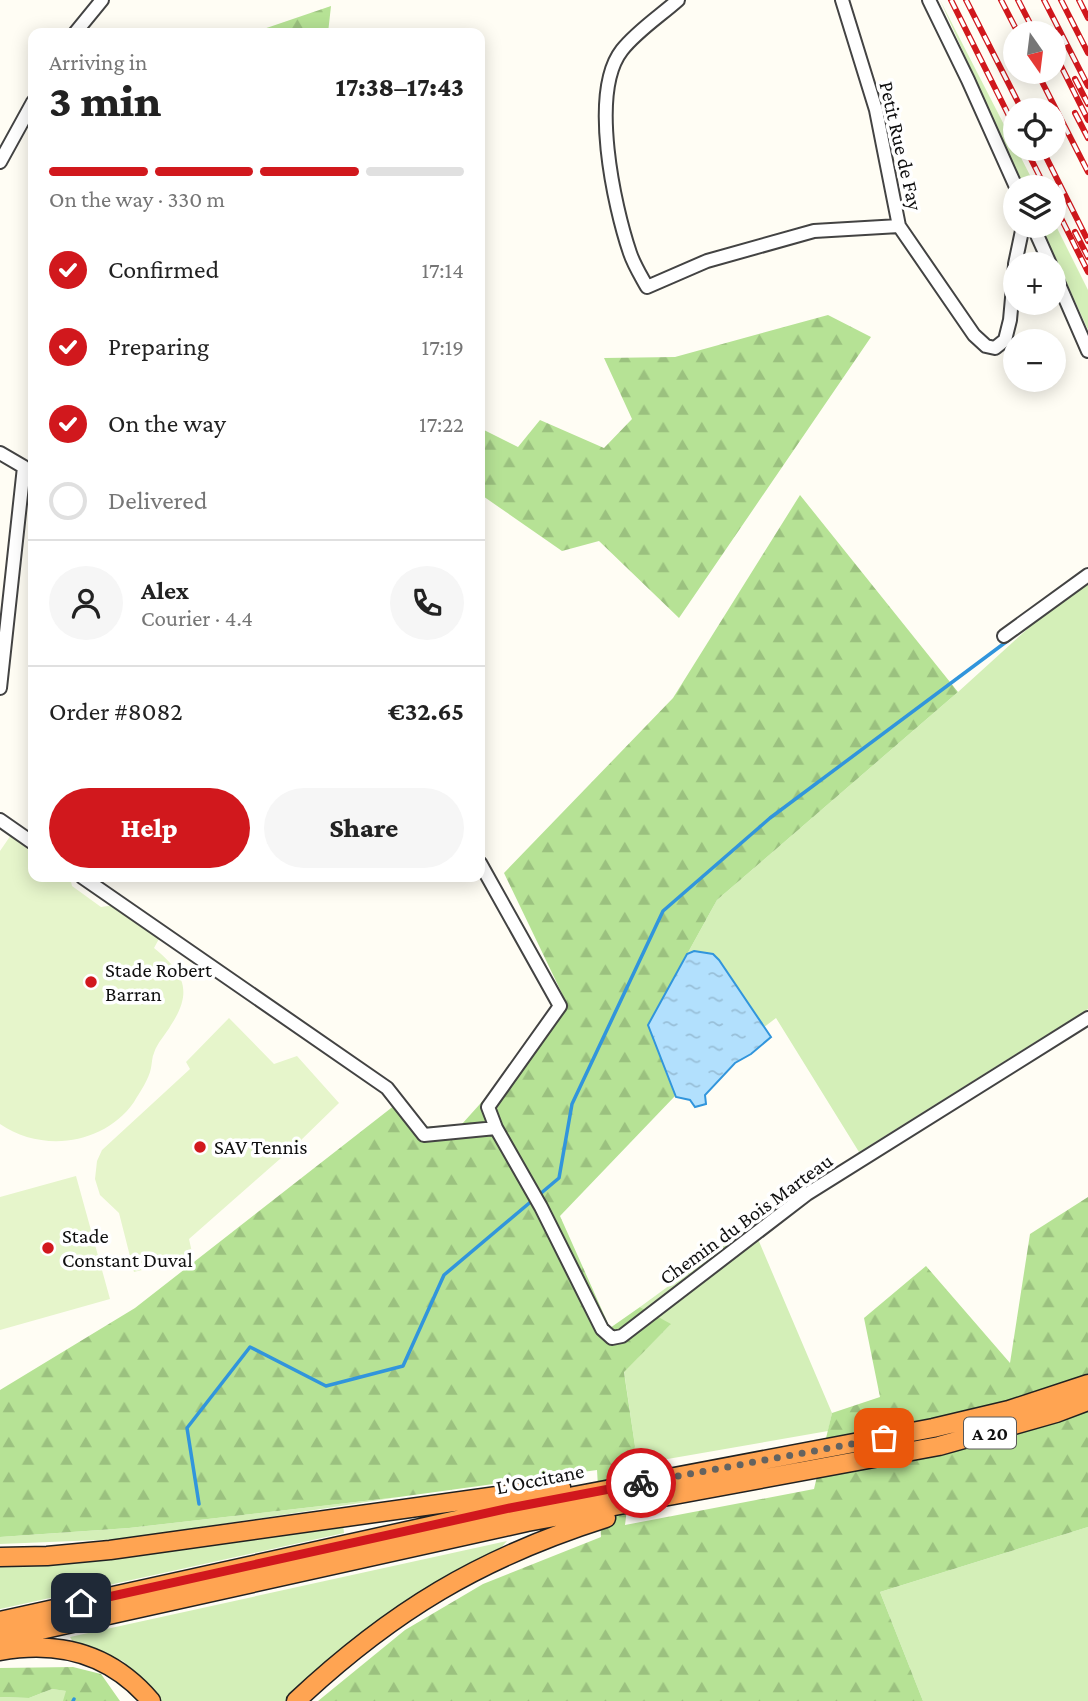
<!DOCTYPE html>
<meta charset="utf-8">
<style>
body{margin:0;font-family:"Crimson Pro",serif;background:#f6f6f6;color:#222;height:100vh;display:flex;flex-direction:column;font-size:26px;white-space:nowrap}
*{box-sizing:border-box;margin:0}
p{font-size:23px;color:#767676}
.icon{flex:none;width:38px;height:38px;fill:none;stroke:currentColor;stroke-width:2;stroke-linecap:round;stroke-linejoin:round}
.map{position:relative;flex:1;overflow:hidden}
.drawer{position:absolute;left:28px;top:28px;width:457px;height:854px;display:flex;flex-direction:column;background:#fff;border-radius:14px;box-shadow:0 4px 18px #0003}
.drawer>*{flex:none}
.needle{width:46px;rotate:166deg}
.fabs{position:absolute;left:1003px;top:21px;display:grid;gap:14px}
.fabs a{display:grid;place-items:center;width:63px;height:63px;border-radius:50%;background:#fff;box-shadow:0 4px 18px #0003;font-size:35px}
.pin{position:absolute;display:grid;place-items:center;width:60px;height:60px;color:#fff;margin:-30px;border-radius:14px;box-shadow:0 4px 10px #0006}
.courier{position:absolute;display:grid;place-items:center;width:70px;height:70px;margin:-35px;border:5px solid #d1181d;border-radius:50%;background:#fff;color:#222;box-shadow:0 2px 9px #0007}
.overview em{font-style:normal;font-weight:800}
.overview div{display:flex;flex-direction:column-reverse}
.overview{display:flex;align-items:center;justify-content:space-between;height:119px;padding:0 21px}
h1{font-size:46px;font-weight:800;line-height:52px}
.bar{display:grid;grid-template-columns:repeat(4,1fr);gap:10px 7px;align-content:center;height:84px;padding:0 21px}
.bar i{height:9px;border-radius:5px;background:#e0e0e0}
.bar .current{background:#d1181d}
.bar p{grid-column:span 4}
.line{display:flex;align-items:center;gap:18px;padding:0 21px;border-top:2px solid #e0e0e0}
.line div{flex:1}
.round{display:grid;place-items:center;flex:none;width:74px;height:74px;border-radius:37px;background:#f6f6f6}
ol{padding:0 21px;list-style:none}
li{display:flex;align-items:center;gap:21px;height:77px}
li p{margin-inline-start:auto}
li .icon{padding:7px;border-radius:50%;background:#d1181d;color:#fff;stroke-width:4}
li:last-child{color:#767676}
li i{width:38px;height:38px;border:4px solid #e0e0e0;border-radius:50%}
.action{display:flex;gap:14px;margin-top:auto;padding:14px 21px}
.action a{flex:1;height:80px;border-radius:42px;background:#d1181d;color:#fff;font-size:28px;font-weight:800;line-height:80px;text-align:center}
.action a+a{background:#f6f6f6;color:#222}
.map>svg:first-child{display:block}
</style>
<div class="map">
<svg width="1088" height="1701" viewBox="0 0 1088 1701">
<defs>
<pattern id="forest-firs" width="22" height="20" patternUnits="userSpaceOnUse" patternTransform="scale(1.75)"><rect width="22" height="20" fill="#b6e295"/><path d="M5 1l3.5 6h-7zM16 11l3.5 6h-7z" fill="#9bc17f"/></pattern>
<pattern id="water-ripples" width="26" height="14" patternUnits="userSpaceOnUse" patternTransform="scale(1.75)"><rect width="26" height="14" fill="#b2e0fd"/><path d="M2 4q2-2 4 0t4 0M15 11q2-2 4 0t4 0" fill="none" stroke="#98bfd8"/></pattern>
</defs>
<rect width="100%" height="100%" fill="#fffdf4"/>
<path fill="#d4efb8" d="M 940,0 L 1036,187 L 1024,187 Z
M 1054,222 L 1088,290 L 1088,330 L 1041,226 L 1054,226 Z
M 1088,574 L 1088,1009 L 859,1152 L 776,1018 L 675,1096 L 648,1025 L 717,900 L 958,692 Z
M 752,1225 L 832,1413 L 828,1431 L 633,1465 L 635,1446 L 624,1371 L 670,1325 L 640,1307 Z
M 399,1497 L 124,1539 L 0,1544 L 0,1537 L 129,1528 Z
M 343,1524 L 344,1533 L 0,1609 L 0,1566 L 70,1562 Z
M 1088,1527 L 1088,1701 L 923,1701 L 880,1592 Z
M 507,1541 L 499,1550 L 380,1622 L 289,1701 L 161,1701 L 123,1661 L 73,1642 L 70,1637 Z
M 52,1689 L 67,1691 L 64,1701 L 0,1701 L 0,1697 L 29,1698 Z"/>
<path fill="url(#forest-firs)" d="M 331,6 L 328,33 L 252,33 Z
M 828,315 L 871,337 L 679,618 L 599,541 L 562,551 L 480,494 L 480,428 L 518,447 L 540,420 L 604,448 L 632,419 L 604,358 L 675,357 Z
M 800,495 L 958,692 L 717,900 L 648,1025 L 675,1096 L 560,1216 L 610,1328 L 640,1307 L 671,1324 L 624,1372 L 635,1446 L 625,1525 L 814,1489 L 832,1413 L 880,1397 L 864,1318 L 926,1266 L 1010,1363 L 1030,1234 L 1088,1197 L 1088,1527 L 880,1592 L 923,1701 L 318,1701 L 405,1630 L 483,1584 L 601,1537 L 597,1470 L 399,1497 L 129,1528 L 0,1537 L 0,1390 L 135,1308 L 395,1105 L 424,1127 L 462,1124 L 568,1006 L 504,873 L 673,698 Z
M 73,1667 L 101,1674 L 120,1701 L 63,1701 L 66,1691 L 52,1689 L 29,1698 L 0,1697 L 0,1668 Z"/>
<path fill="#e6f5cb" d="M 13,832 L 33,846 L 33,877 L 70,877 L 72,886 L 101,907 L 115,905 L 160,937 L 154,948 C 183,972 194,990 171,1025 C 166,1034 157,1043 154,1053 C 152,1057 152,1063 151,1068 C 149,1079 140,1092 134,1102 C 104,1145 42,1153 0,1124 L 0,851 Z
M 229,1018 L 274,1064 L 297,1056 L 339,1103 L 297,1144 L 189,1239 L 193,1257 L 134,1272 L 119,1213 L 100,1195 L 95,1179 L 97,1161 L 102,1150 L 190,1069 L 186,1062 Z
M 76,1176 L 110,1299 L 0,1330 L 0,1197 Z"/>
<path fill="url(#water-ripples)" stroke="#3195dc" stroke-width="2" d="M 694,951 L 713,954 L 719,960 L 771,1037 L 751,1054 L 735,1063 L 705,1095 L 706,1104 L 695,1107 L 690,1100 L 676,1097 L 648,1025 L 687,954 Z"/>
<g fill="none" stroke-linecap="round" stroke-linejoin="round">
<path stroke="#3195dc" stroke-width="3.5" d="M 199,1504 L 187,1428 L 250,1347 L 326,1386 L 403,1366 L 444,1275 L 559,1178 L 572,1104 L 663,911 L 770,818 L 1010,639
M 73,1701 L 74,1699"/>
<g stroke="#434343" stroke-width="16">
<path id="minor" d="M 678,0 C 660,16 637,31 622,50 C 589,92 614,206 630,253 C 634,265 641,276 647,287 L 707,261 L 814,231 L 899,226
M 842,0 L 876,110 L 899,226 L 974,335 L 986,346 L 995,348 L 1005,340 L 1010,320 L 1015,265
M 929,0 L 968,80 L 1016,187
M 75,33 L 102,0
M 0,162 L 33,102
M 1033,226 L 1050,264
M 1015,264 L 1023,226
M 1054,273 L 1088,351
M 0,453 L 24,467 L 0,688
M 1004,636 L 1088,575
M 0,820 L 33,843
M 480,863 L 560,1006 L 488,1107 L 496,1128 L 541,1207 L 602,1329 L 612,1338 L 622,1336 L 807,1194 L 1088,1018
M 82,877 L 387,1088 L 424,1135 L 496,1128"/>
</g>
<g stroke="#212121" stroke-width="21">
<path id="highway" d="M 0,1557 L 47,1556 L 110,1550 L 561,1487
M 0,1621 L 511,1508 L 933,1428 L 1009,1410 L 1088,1384
M 0,1639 L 527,1522 L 939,1446 L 1056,1413 L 1088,1401
M 0,1651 C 60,1640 111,1654 151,1701
M 296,1701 C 392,1611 480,1558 606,1518"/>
</g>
<use href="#minor" stroke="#fff" stroke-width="12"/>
<use href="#highway" stroke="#ffa452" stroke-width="18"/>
<g stroke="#d1181d" stroke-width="6">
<path id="rail" d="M 951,0 L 1015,128
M 966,0 L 1022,110
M 1001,0 L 1018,33
M 1018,0 L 1035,33
M 1044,0 L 1088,86
M 1061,0 L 1088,53
M 1079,0 L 1088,18
M 1054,52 L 1088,120
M 1037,72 L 1088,172
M 1075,79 L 1088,104
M 1075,113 L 1088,138
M 1026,149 L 1045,187
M 1042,149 L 1088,241
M 1054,204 L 1088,272
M 1075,232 L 1088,257"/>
</g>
<use href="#rail" stroke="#fff" stroke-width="3.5" stroke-dasharray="10" stroke-linecap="butt"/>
</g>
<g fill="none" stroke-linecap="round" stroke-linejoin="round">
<path stroke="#646360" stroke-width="7" stroke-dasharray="0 12.6" d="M 641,1483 L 884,1438"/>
<path stroke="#d1181d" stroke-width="9" d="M 81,1603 L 510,1508 L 641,1483"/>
</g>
<g fill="#d1181d" stroke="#fff" stroke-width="2.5">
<circle cx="91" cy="982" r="7"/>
<circle cx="200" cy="1147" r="7"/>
<circle cx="48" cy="1248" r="7"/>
</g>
<g text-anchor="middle" stroke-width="7" stroke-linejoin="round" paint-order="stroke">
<rect fill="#fff" stroke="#585858" stroke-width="2" x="964" y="1417.5" width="52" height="31" rx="5"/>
<g font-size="19" font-weight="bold" fill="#101010">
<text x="990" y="1440">A 20</text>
</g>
<g font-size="21" fill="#101010" stroke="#fff">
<text transform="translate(901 146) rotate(77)" y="7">Petit Rue de Fay</text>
<text transform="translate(746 1219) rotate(-36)" y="7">Chemin du Bois Marteau</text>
<text transform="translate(540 1479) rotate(-11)" y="7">L'Occitane</text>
</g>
<g font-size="21" fill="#101010" stroke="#fff" text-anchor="start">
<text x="105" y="977">Stade Robert<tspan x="105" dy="24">Barran</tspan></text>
<text x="214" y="1154">SAV Tennis</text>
<text x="62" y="1243">Stade<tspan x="62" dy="24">Constant Duval</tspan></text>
</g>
</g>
</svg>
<div class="fabs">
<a><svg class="needle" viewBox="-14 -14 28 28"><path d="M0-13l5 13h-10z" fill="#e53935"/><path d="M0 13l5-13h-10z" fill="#767676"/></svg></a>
<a><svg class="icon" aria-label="locate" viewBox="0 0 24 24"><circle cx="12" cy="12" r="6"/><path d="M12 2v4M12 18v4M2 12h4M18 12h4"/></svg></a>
<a><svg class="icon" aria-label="layers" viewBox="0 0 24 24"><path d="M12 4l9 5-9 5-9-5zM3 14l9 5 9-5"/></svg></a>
<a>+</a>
<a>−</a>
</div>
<div class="pin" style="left:884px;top:1438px;background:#ea580c"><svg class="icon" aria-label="bag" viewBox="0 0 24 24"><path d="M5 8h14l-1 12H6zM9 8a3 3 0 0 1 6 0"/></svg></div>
<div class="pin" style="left:81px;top:1603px;background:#1f2937"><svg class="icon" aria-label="home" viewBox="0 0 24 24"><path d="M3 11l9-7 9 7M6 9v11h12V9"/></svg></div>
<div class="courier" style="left:641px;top:1483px"><svg class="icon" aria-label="bike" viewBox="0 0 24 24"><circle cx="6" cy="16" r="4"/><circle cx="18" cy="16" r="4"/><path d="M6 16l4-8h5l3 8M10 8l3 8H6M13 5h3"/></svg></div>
<section class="drawer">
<div class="overview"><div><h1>3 min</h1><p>Arriving in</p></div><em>17:38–17:43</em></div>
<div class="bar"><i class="current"></i><i class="current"></i><i class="current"></i><i></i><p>On the way · 330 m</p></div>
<ol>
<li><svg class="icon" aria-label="check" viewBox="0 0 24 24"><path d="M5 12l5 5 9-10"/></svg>Confirmed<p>17:14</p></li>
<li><svg class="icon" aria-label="check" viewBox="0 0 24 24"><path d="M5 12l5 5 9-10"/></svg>Preparing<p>17:19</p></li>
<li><svg class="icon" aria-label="check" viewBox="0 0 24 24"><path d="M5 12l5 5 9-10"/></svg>On the way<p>17:22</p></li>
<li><i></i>Delivered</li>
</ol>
<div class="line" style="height:126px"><a class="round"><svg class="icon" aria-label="person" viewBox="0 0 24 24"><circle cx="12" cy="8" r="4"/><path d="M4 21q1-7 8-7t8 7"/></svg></a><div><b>Alex</b><p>Courier · 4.4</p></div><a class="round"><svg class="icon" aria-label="phone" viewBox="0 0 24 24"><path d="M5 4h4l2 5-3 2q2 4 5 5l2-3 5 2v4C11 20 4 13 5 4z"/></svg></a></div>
<div class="line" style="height:91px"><div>Order #8082</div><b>€32.65</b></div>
<div class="action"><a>Help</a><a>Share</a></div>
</section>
</div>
